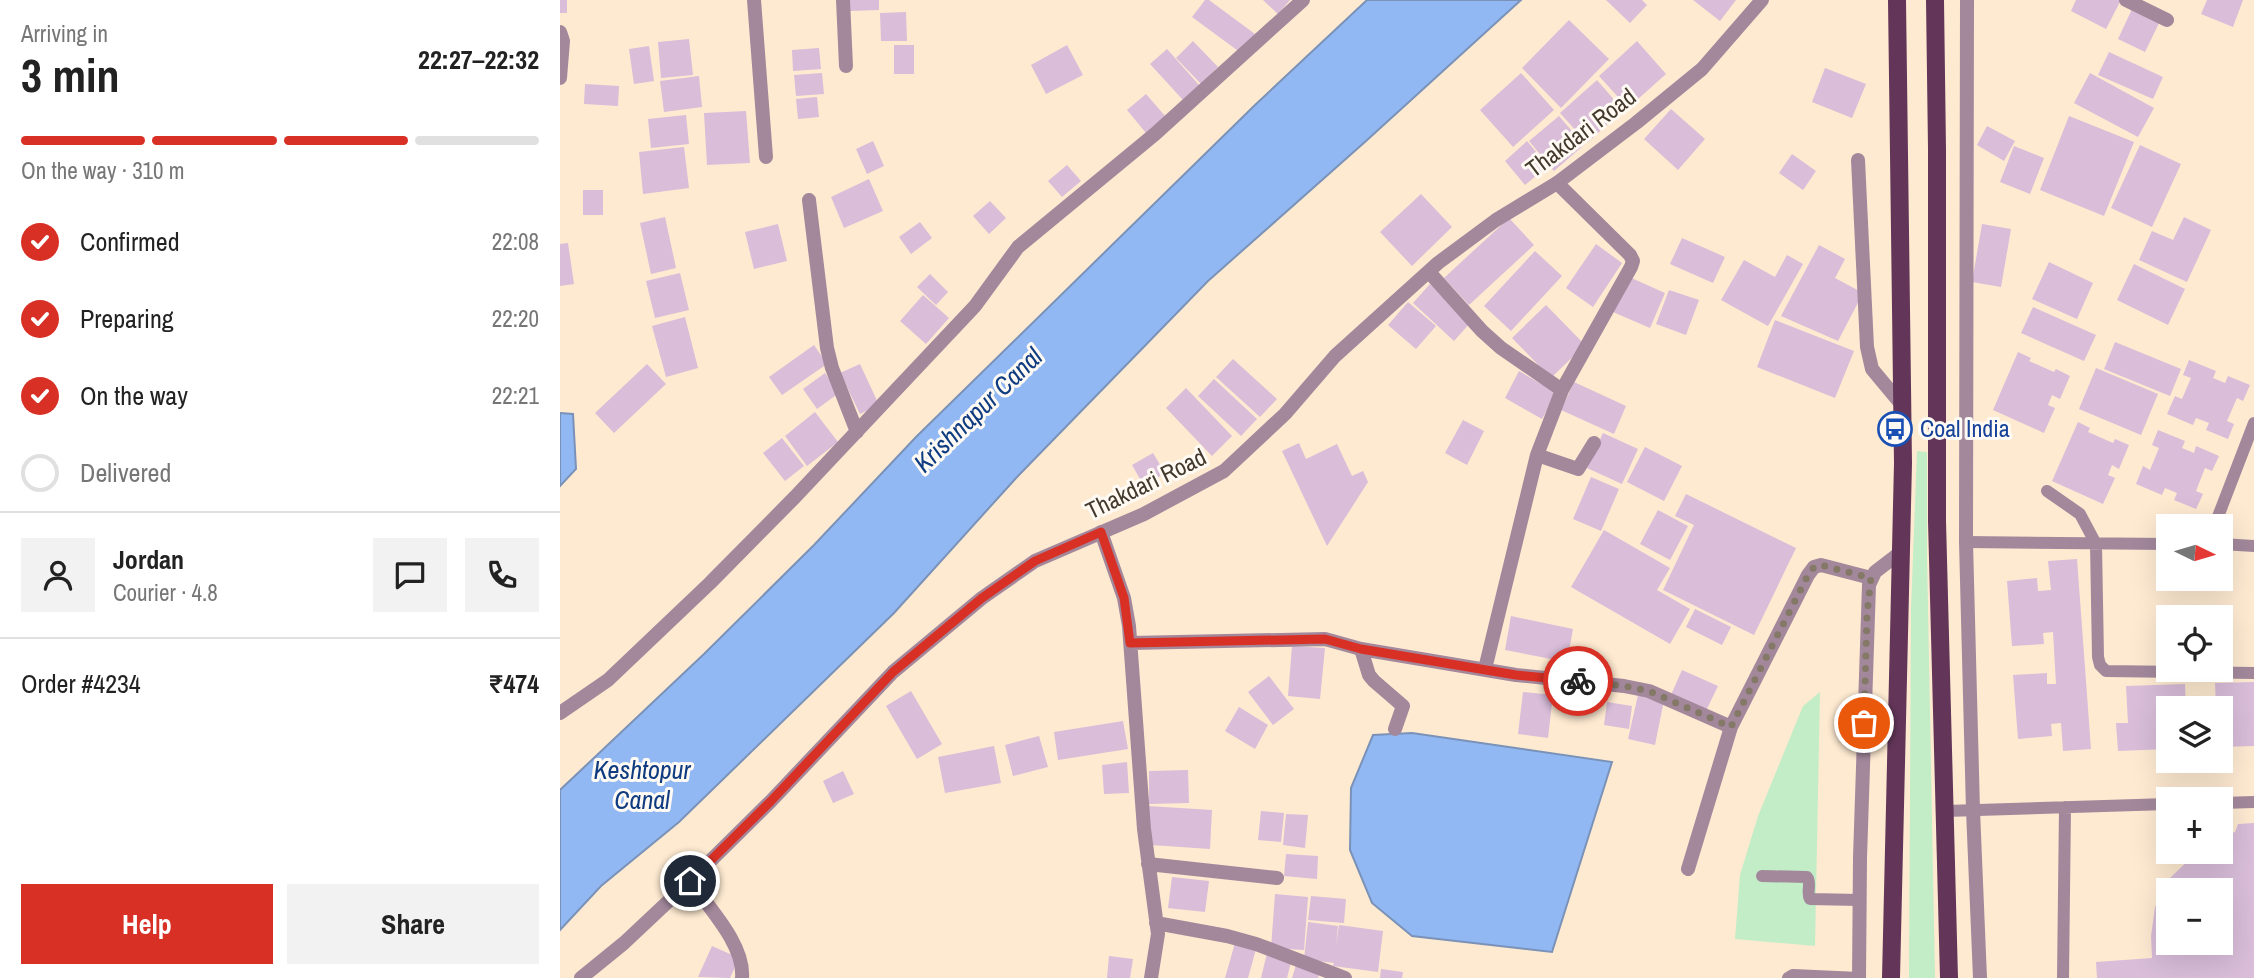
<!DOCTYPE html>
<meta charset="utf-8">
<style>
body{margin:0;font-family:"Archivo Narrow",sans-serif;background:#f2f2f2;color:#222;height:100vh;display:flex;flex-direction:column;font-size:26px;white-space:nowrap}
*{box-sizing:border-box;margin:0}
p{font-size:23px;color:#767676}
.icon{flex:none;width:38px;height:38px;fill:none;stroke:currentColor;stroke-width:2;stroke-linecap:round;stroke-linejoin:round}
.map{position:relative;flex:1;overflow:hidden}
.panel{display:flex;flex-direction:column;background:#fff;width:560px}
.panel>*{flex:none}
.needle{width:46px;rotate:95deg}
.buttons{position:absolute;left:1596px;top:514px;display:grid;gap:14px}
.buttons a{display:grid;place-items:center;width:77px;height:77px;border-radius:0px;background:#fff;box-shadow:0 7px 28px #0002;font-size:35px}
.pin{position:absolute;display:grid;place-items:center;width:60px;height:60px;color:#fff;margin:-30px;border:4px solid #fff;border-radius:50%;box-shadow:0 2px 7px #0007}
.courier{position:absolute;display:grid;place-items:center;width:70px;height:70px;margin:-35px;border:5px solid #d93025;border-radius:50%;background:#fff;color:#222;box-shadow:0 2px 9px #0007}
.overview em{font-style:normal;font-weight:800}
.overview div{display:flex;flex-direction:column-reverse}
.overview{display:flex;align-items:center;justify-content:space-between;height:119px;padding:0 21px}
h1{font-size:46px;font-weight:800;line-height:52px}
.bar{display:grid;grid-template-columns:repeat(4,1fr);gap:10px 7px;align-content:center;height:84px;padding:0 21px}
.bar i{height:9px;border-radius:5px;background:#e0e0e0}
.bar .active{background:#d93025}
.bar p{grid-column:span 4}
.line{display:flex;align-items:center;gap:18px;padding:0 21px;border-top:2px solid #e0e0e0}
.line div{flex:1}
.round{display:grid;place-items:center;flex:none;width:74px;height:74px;border-radius:0px;background:#f2f2f2}
ol{padding:0 21px;list-style:none}
li{display:flex;align-items:center;gap:21px;height:77px}
li p{margin-inline-start:auto}
li .icon{padding:7px;border-radius:50%;background:#d93025;color:#fff;stroke-width:4}
li:last-child{color:#767676}
li i{width:38px;height:38px;border:4px solid #e0e0e0;border-radius:50%}
.cta{display:flex;gap:14px;margin-top:auto;padding:14px 21px}
.cta a{flex:1;height:80px;border-radius:0px;background:#d93025;color:#fff;font-size:28px;font-weight:800;line-height:80px;text-align:center}
.cta a+a{background:#f2f2f2;color:#222}
main{display:flex;flex:1;min-height:0}
.map>svg:first-child{display:block}
</style>
<main>
<section class="panel">
<div class="overview"><div><h1>3 min</h1><p>Arriving in</p></div><em>22:27–22:32</em></div>
<div class="bar"><i class="active"></i><i class="active"></i><i class="active"></i><i></i><p>On the way · 310 m</p></div>
<ol>
<li><svg class="icon" aria-label="check" viewBox="0 0 24 24"><path d="M5 12l5 5 9-10"/></svg>Confirmed<p>22:08</p></li>
<li><svg class="icon" aria-label="check" viewBox="0 0 24 24"><path d="M5 12l5 5 9-10"/></svg>Preparing<p>22:20</p></li>
<li><svg class="icon" aria-label="check" viewBox="0 0 24 24"><path d="M5 12l5 5 9-10"/></svg>On the way<p>22:21</p></li>
<li><i></i>Delivered</li>
</ol>
<div class="line" style="height:126px"><a class="round"><svg class="icon" aria-label="person" viewBox="0 0 24 24"><circle cx="12" cy="8" r="4"/><path d="M4 21q1-7 8-7t8 7"/></svg></a><div><b>Jordan</b><p>Courier · 4.8</p></div><a class="round"><svg class="icon" aria-label="chat" viewBox="0 0 24 24"><path d="M4 5h16v11H9l-5 4z"/></svg></a><a class="round"><svg class="icon" aria-label="phone" viewBox="0 0 24 24"><path d="M5 4h4l2 5-3 2q2 4 5 5l2-3 5 2v4C11 20 4 13 5 4z"/></svg></a></div>
<div class="line" style="height:91px"><div>Order #4234</div><b>₹474</b></div>
<div class="cta"><a>Help</a><a>Share</a></div>
</section>
<div class="map">
<svg width="1694" height="978" viewBox="0 0 1694 978">
<rect width="100%" height="100%" fill="#feead1"/>
<path fill="#c2edc7" d="M 1357,451 L 1367,452 L 1367,555 L 1375,978 L 1349,978 L 1351,609 Z
M 1260,692 L 1255,946 L 1175,939 L 1180,875 L 1198,816 L 1243,706 Z"/>
<path fill="#92b8f3" stroke="#7a92b8" stroke-width="2" d="M 807,0 L 961,0 L 806,141 L 648,281 L 457,477 L 334,613 L 119,822 L 41,886 L 0,930 L 0,790 L 144,654 L 254,545 L 356,437 L 694,106 Z
M 0,413 L 13,414 L 16,469 L 0,486 Z
M 852,733 L 1052,762 L 992,952 L 852,936 L 812,903 L 790,850 L 791,788 L 813,735 Z"/>
<path fill="#d9bdd9" fill-rule="evenodd" d="M 0,0 L 7,0 L 7,13 L 0,13 Z
M 290,0 L 319,0 L 319,10 L 290,11 Z
M 645,0 L 649,0 L 695,34 L 681,53 L 632,17 Z
M 703,0 L 730,0 L 718,14 Z
M 1046,0 L 1082,0 L 1087,5 L 1070,23 Z
M 1133,0 L 1176,0 L 1160,21 Z
M 1516,0 L 1561,0 L 1546,29 L 1511,11 Z
M 1647,0 L 1683,0 L 1673,27 L 1641,14 Z
M 1573,7 L 1600,21 L 1585,52 L 1558,39 Z
M 346,12 L 347,41 L 321,41 L 320,13 Z
M 1009,20 L 1049,59 L 1001,108 L 962,68 Z
M 129,39 L 133,75 L 101,78 L 98,42 Z
M 633,41 L 658,67 L 641,84 L 616,58 Z
M 1077,41 L 1106,74 L 1068,108 L 1039,76 Z
M 334,45 L 354,45 L 354,74 L 334,74 Z
M 507,45 L 523,75 L 486,94 L 471,65 Z
M 89,46 L 94,81 L 74,84 L 69,49 Z
M 259,48 L 261,69 L 233,71 L 232,50 Z
M 607,49 L 639,85 L 623,100 L 590,64 Z
M 1549,52 L 1603,77 L 1593,99 L 1538,75 Z
M 1265,68 L 1306,84 L 1292,118 L 1252,102 Z
M 262,73 L 264,94 L 236,96 L 234,75 Z
M 961,73 L 994,110 L 953,147 L 920,110 Z
M 1530,73 L 1594,108 L 1578,137 L 1514,103 Z
M 139,76 L 142,107 L 104,112 L 100,81 Z
M 1037,80 L 1063,110 L 1027,143 L 1000,113 Z
M 25,84 L 59,86 L 58,106 L 24,104 Z
M 586,94 L 606,117 L 586,133 L 567,110 Z
M 257,97 L 259,117 L 238,119 L 236,99 Z
M 1111,109 L 1145,139 L 1118,170 L 1084,139 Z
M 186,111 L 190,163 L 147,165 L 144,113 Z
M 126,115 L 129,144 L 91,148 L 88,119 Z
M 999,116 L 1024,145 L 994,171 L 969,141 Z
M 1509,116 L 1574,142 L 1544,216 L 1480,190 Z
M 1427,126 L 1455,141 L 1444,161 L 1417,145 Z
M 313,141 L 324,166 L 307,174 L 296,149 Z
M 967,141 L 988,166 L 965,185 L 945,161 Z
M 1580,145 L 1621,164 L 1592,227 L 1551,208 Z
M 1454,146 L 1484,158 L 1470,194 L 1440,182 Z
M 124,147 L 129,188 L 83,194 L 79,152 Z
M 1232,154 L 1256,171 L 1243,190 L 1219,173 Z
M 507,165 L 521,181 L 502,197 L 488,181 Z
M 309,179 L 323,211 L 284,228 L 271,197 Z
M 23,190 L 43,190 L 43,215 L 23,215 Z
M 861,194 L 892,227 L 852,266 L 820,232 Z
M 430,201 L 446,218 L 429,234 L 413,216 Z
M 105,217 L 116,268 L 91,274 L 80,223 Z
M 1624,217 L 1651,230 L 1627,282 L 1579,260 L 1592,231 L 1613,240 Z
M 949,218 L 974,245 L 909,305 L 884,278 Z
M 360,222 L 372,238 L 351,254 L 339,237 Z
M 218,224 L 227,261 L 194,269 L 185,232 Z
M 1422,224 L 1451,229 L 1441,287 L 1412,282 Z
M 1122,238 L 1165,257 L 1153,283 L 1110,264 Z
M 8,243 L 14,284 L 0,286 L 0,244 Z
M 1036,244 L 1062,263 L 1033,307 L 1006,288 Z
M 1259,245 L 1285,259 L 1275,278 L 1303,293 L 1278,341 L 1221,316 Z
M 975,251 L 1002,276 L 951,331 L 924,306 Z
M 1227,255 L 1243,264 L 1208,326 L 1161,300 L 1184,260 L 1215,277 Z
M 1489,262 L 1533,283 L 1517,319 L 1472,299 Z
M 1574,264 L 1625,289 L 1608,325 L 1557,300 Z
M 120,273 L 129,310 L 95,318 L 86,281 Z
M 370,274 L 388,292 L 376,305 L 357,287 Z
M 1067,276 L 1105,293 L 1090,328 L 1053,312 Z
M 870,284 L 911,322 L 894,341 L 853,303 Z
M 1109,290 L 1139,300 L 1126,335 L 1096,324 Z
M 363,295 L 389,318 L 366,344 L 340,321 Z
M 848,302 L 876,326 L 856,349 L 828,325 Z
M 986,305 L 1025,345 L 991,378 L 952,338 Z
M 1473,307 L 1536,335 L 1524,361 L 1461,333 Z
M 125,317 L 138,368 L 106,377 L 92,326 Z
M 1215,320 L 1294,351 L 1275,398 L 1197,367 Z
M 1555,342 L 1621,369 L 1610,396 L 1544,369 Z
M 254,345 L 267,364 L 222,395 L 209,377 Z
M 1458,352 L 1471,358 L 1469,361 L 1494,372 L 1496,369 L 1510,376 L 1500,399 L 1492,395 L 1488,405 L 1495,408 L 1484,433 L 1433,410 Z
M 673,359 L 717,399 L 700,417 L 656,377 Z
M 1629,360 L 1656,371 L 1653,378 L 1665,383 L 1668,376 L 1690,385 L 1683,401 L 1677,398 L 1667,421 L 1674,424 L 1668,439 L 1646,430 L 1649,423 L 1636,418 L 1633,425 L 1607,414 L 1615,396 L 1622,399 L 1631,378 L 1623,375 Z
M 87,364 L 106,384 L 54,433 L 35,413 Z
M 300,364 L 319,405 L 300,414 L 280,373 Z
M 1536,368 L 1598,394 L 1581,435 L 1519,409 Z
M 959,371 L 997,393 L 982,419 L 945,398 Z
M 265,373 L 279,393 L 257,409 L 243,389 Z
M 654,379 L 697,419 L 681,436 L 638,396 Z
M 1014,382 L 1066,406 L 1054,434 L 1001,410 Z
M 626,388 L 672,436 L 652,456 L 606,408 Z
M 255,412 L 278,442 L 247,466 L 225,436 Z
M 903,420 L 924,431 L 907,465 L 885,453 Z
M 1518,422 L 1530,428 L 1528,432 L 1553,443 L 1555,439 L 1569,445 L 1559,469 L 1552,465 L 1548,475 L 1555,478 L 1543,504 L 1492,481 Z
M 1598,430 L 1625,441 L 1622,448 L 1634,453 L 1636,446 L 1659,456 L 1652,471 L 1645,468 L 1636,491 L 1643,494 L 1636,509 L 1614,500 L 1617,493 L 1605,488 L 1602,495 L 1576,484 L 1583,466 L 1590,470 L 1599,448 L 1592,445 Z
M 1043,433 L 1078,449 L 1062,484 L 1027,468 Z
M 222,438 L 244,466 L 225,481 L 203,453 Z
M 739,443 L 746,459 L 777,444 L 792,476 L 803,471 L 808,482 L 767,546 L 722,451 Z
M 1085,447 L 1122,466 L 1104,501 L 1067,482 Z
M 593,453 L 605,473 L 584,486 L 572,465 Z
M 1031,477 L 1059,489 L 1041,531 L 1013,519 Z
M 1126,494 L 1236,548 L 1194,635 L 1103,590 L 1134,525 L 1115,516 Z
M 1098,510 L 1128,526 L 1110,560 L 1080,544 Z
M 1044,530 L 1110,568 L 1097,590 L 1130,609 L 1110,644 L 1011,587 Z
M 1517,559 L 1531,749 L 1503,751 L 1501,723 L 1491,724 L 1492,736 L 1458,739 L 1453,675 L 1487,673 L 1487,684 L 1496,684 L 1493,632 L 1483,633 L 1484,644 L 1452,646 L 1447,581 L 1477,578 L 1478,591 L 1491,590 L 1488,561 Z
M 1135,609 L 1171,627 L 1162,645 L 1126,627 Z
M 951,616 L 1013,629 L 1007,662 L 945,650 Z
M 732,646 L 765,648 L 760,699 L 728,696 Z
M 1122,670 L 1158,686 L 1145,713 L 1110,697 Z
M 709,676 L 734,709 L 713,725 L 688,692 Z
M 1694,682 L 1694,746 L 1661,747 L 1661,709 L 1656,709 L 1655,683 Z
M 1625,684 L 1626,709 L 1608,709 L 1608,749 L 1558,751 L 1556,723 L 1568,723 L 1566,686 Z
M 351,691 L 382,744 L 357,759 L 326,706 Z
M 963,692 L 993,695 L 988,738 L 958,734 Z
M 1078,695 L 1104,700 L 1095,745 L 1068,739 Z
M 1047,702 L 1072,706 L 1069,729 L 1044,725 Z
M 679,707 L 708,725 L 695,749 L 665,731 Z
M 563,721 L 568,749 L 498,760 L 494,732 Z
M 479,736 L 488,767 L 453,776 L 445,745 Z
M 434,746 L 441,783 L 385,793 L 378,757 Z
M 567,762 L 569,793 L 544,794 L 542,765 Z
M 628,770 L 629,803 L 589,804 L 589,771 Z
M 283,771 L 294,794 L 273,803 L 263,781 Z
M 588,806 L 652,810 L 650,849 L 591,845 Z
M 701,811 L 724,813 L 721,842 L 698,840 Z
M 726,814 L 748,815 L 745,848 L 723,845 Z
M 1694,823 L 1694,978 L 1537,978 L 1536,962 L 1592,958 L 1591,936 L 1595,907 L 1609,879 L 1637,852 L 1661,852 L 1661,837 L 1675,832 L 1678,824 ZM 1608,891 L 1661,891 L 1661,943 L 1608,943 Z
M 726,854 L 758,856 L 757,879 L 724,876 Z
M 612,877 L 649,881 L 645,912 L 608,908 Z
M 715,894 L 748,897 L 744,950 L 711,948 Z
M 751,896 L 786,899 L 784,923 L 748,920 Z
M 748,922 L 778,926 L 776,946 L 779,925 L 823,931 L 818,972 L 773,966 L 774,963 L 744,959 Z
M 675,943 L 696,949 L 688,978 L 665,978 Z
M 152,946 L 179,958 L 170,978 L 138,977 Z
M 707,953 L 732,958 L 727,978 L 701,978 Z
M 549,956 L 573,959 L 570,978 L 547,978 Z
M 736,965 L 760,972 L 758,978 L 732,978 Z
M 821,969 L 843,972 L 842,978 L 820,978 Z"/>
<g fill="none" stroke-linecap="round" stroke-linejoin="round">
<path stroke="#a3889c" stroke-width="12" d="M 1487,491 L 1520,514 L 1536,544 L 1538,657 L 1540,665 L 1546,671 L 1694,673
M 1654,527 L 1694,423
M 1406,542 L 1608,544
M 1661,544 L 1694,546
M 1661,803 L 1694,802
M 1386,811 L 1608,804
M 1202,876 L 1247,877 C 1252,883 1246,892 1250,899 L 1299,900
M 1228,978 L 1233,975 L 1299,978
M 1503,978 L 1505,807"/>
<path stroke="#a3889c" stroke-width="14" d="M 194,0 L 206,157
M 283,0 L 286,66
M 1566,0 L 1607,20
M 0,32 L 3,41 L 0,78
M 1298,160 L 1307,347 L 1312,369 L 1342,405
M 249,200 L 267,348 L 272,368 L 297,432
M 869,272 L 922,331 L 941,348 L 1002,390
M 977,455 L 1018,469 L 1034,443
M 541,532 L 564,598 L 569,626 L 584,829 L 598,934 L 591,978
M 571,643 L 765,639 L 801,649 L 956,675 L 1064,686 L 1089,691 L 1171,727 L 1248,575 L 1254,567 L 1261,565 L 1311,578
M 801,649 L 809,675 L 814,681 L 843,706 L 835,729
M 925,669 L 977,455 L 1002,390 L 1071,267 L 1073,261 L 1070,255 L 997,183
M 0,713 L 48,680 L 150,583 L 235,497 L 415,306 L 458,247 L 595,134 L 743,0
M 588,864 L 717,878
M 1128,869 L 1171,727
M 130,881 C 149,908 185,945 182,978
M 596,923 L 667,936 L 696,944 L 785,978"/>
<path stroke="#a3889c" stroke-width="14" d="M 1407,0 L 1406,542 L 1413,810 L 1420,978
M 21,978 L 64,943 L 130,881 L 211,801 L 333,672 L 422,598 L 475,561 L 584,514 L 664,471 L 725,414 L 775,356 L 878,263 L 936,220 L 997,183 L 1076,123 L 1142,69 L 1202,0
M 1299,978 L 1300,858 L 1309,585 L 1315,572 L 1341,552"/>
<path stroke="#633659" stroke-width="18" d="M 1375,0 L 1377,149 L 1377,521 L 1389,978
M 1331,978 L 1343,463 L 1337,0"/>
</g>
<g fill="none" stroke-linecap="round" stroke-linejoin="round">
<path stroke="#847866" stroke-width="7" stroke-dasharray="0 12.6" d="M 1018,681 L 1064,686 L 1089,691 L 1171,727 L 1248,575 L 1254,567 L 1261,565 L 1311,578 L 1307,614 L 1304,723"/>
<path stroke="#d93025" stroke-width="9" d="M 130,881 L 211,801 L 333,672 L 422,598 L 475,561 L 541,532 L 564,598 L 570,643 L 765,639 L 801,649 L 956,675 L 1018,681"/>
</g>
<defs>
<g id="bus-ring" transform="scale(1.75)"><circle r="9.5" fill="#fffaf4" stroke="#1a4fb4" stroke-width="1.5"/><path d="M-5-6H5V4H4V6H2V4H-2V6H-4V4H-5ZM-3.5-4V0h7V-4ZM-3.5 1.2v1.5H-2V1.2ZM2 1.2v1.5H3.5V1.2Z" fill="#1a4fb4"/></g>
</defs>
<g fill-rule="evenodd">
<use href="#bus-ring" x="1335" y="429"/>
</g>
<g text-anchor="middle" stroke-width="6" stroke-linejoin="round" paint-order="stroke">
<g font-size="24" fill="#433a2d" stroke="#fffaf4">
<text transform="translate(1021 133) rotate(-37)" y="8">Thakdari Road</text>
<text transform="translate(586 484) rotate(-26)" y="8">Thakdari Road</text>
</g>
<g font-size="24" fill="#164399" stroke="#fffaf4" text-anchor="start">
<text x="1360" y="437">Coal India</text>
</g>
<g font-size="26" font-style="italic" fill="#0f3c80" stroke="#fffaf4">
<text transform="translate(418 410) rotate(-44)" y="9">Krishnapur Canal</text>
<text x="82" y="779">Keshtopur<tspan x="82" dy="30">Canal</tspan></text>
</g>
</g>
</svg>
<div class="buttons">
<a><svg class="needle" viewBox="-14 -14 28 28"><path d="M0-13l5 13h-10z" fill="#e53935"/><path d="M0 13l5-13h-10z" fill="#767676"/></svg></a>
<a><svg class="icon" aria-label="locate" viewBox="0 0 24 24"><circle cx="12" cy="12" r="6"/><path d="M12 2v4M12 18v4M2 12h4M18 12h4"/></svg></a>
<a><svg class="icon" aria-label="layers" viewBox="0 0 24 24"><path d="M12 4l9 5-9 5-9-5zM3 14l9 5 9-5"/></svg></a>
<a>+</a>
<a>−</a>
</div>
<div class="pin" style="left:1304px;top:723px;background:#ea580c"><svg class="icon" aria-label="bag" viewBox="0 0 24 24"><path d="M5 8h14l-1 12H6zM9 8a3 3 0 0 1 6 0"/></svg></div>
<div class="pin" style="left:130px;top:881px;background:#1f2937"><svg class="icon" aria-label="home" viewBox="0 0 24 24"><path d="M3 11l9-7 9 7M6 9v11h12V9"/></svg></div>
<div class="courier" style="left:1018px;top:681px"><svg class="icon" aria-label="bike" viewBox="0 0 24 24"><circle cx="6" cy="16" r="4"/><circle cx="18" cy="16" r="4"/><path d="M6 16l4-8h5l3 8M10 8l3 8H6M13 5h3"/></svg></div>
</div>
</main>
